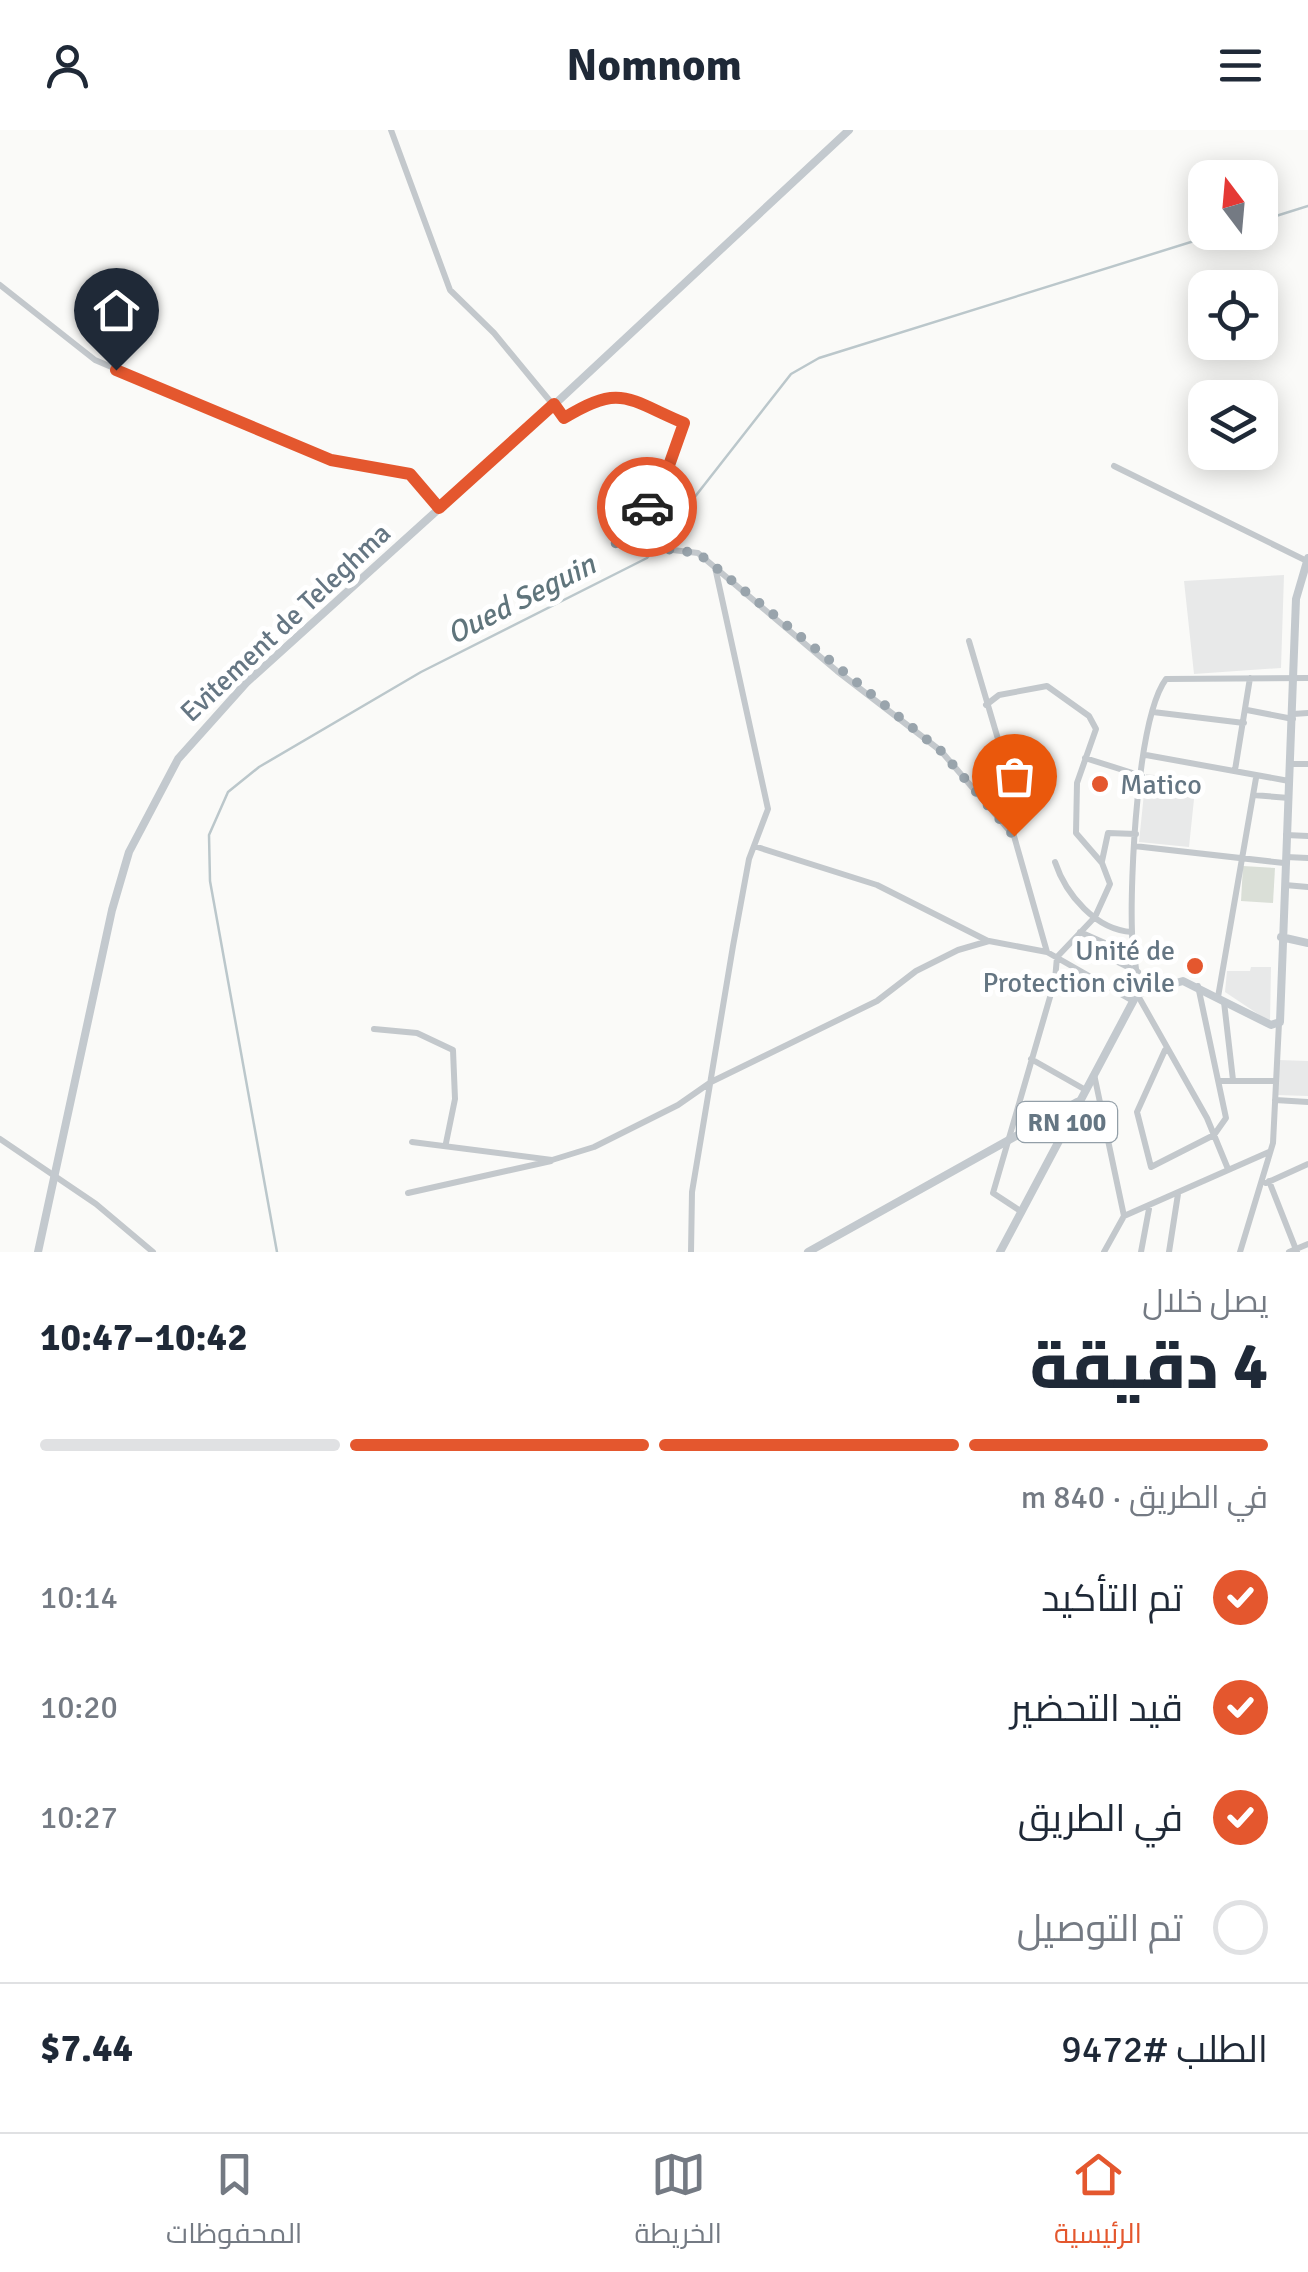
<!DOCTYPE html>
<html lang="ar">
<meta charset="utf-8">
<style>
body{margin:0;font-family:Signika,Cairo,sans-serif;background:#f6f6f7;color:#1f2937;direction:rtl;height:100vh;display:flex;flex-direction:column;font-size:38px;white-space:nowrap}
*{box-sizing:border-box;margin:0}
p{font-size:32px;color:#747a83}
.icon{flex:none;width:55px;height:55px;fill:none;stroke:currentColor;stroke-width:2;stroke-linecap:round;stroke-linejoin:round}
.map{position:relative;height:1122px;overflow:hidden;direction:ltr}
.details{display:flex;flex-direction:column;background:#fff;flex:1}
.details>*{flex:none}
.needle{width:65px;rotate:344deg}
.fabs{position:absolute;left:1188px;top:30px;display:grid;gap:20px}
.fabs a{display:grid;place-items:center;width:90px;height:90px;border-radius:20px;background:#fff;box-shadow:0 5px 25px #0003;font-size:50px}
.pin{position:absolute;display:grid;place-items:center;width:85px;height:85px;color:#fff;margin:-102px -42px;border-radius:50% 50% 50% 0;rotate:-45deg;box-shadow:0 0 10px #0007}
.pin .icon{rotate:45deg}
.courier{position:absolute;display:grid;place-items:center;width:100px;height:100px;margin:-50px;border:8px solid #e4572e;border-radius:50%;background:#fff;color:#222;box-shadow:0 2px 12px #0007}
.overview em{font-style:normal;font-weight:800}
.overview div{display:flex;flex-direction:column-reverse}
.overview{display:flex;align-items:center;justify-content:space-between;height:170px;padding:0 40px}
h1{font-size:65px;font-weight:800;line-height:75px}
.bar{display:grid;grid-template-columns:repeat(4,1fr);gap:15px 10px;align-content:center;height:120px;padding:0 40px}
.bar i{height:12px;border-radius:8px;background:#e0e1e3}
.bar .on{background:#e4572e}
.bar p{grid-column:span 4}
.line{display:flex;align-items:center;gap:25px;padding:0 40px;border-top:2px solid #e0e1e3}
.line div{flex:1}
ol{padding:0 40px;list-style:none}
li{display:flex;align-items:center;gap:30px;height:110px}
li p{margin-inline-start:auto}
li .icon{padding:10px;border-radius:50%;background:#e4572e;color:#fff;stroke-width:4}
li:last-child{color:#747a83}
li i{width:55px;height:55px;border:5px solid #e0e1e3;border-radius:50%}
header{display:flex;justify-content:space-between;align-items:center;height:130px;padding:0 40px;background:#fff;font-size:45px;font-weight:800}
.tab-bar{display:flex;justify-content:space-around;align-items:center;height:140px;border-top:2px solid #e0e1e3;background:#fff;font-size:28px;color:#747a83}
.tab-bar a{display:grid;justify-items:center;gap:5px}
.tab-bar .on{color:#e4572e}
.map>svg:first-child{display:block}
</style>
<header><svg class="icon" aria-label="menu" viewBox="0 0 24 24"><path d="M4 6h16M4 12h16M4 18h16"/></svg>Nomnom<svg class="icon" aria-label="person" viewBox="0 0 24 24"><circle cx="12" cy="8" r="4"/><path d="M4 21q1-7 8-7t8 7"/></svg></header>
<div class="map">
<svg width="1308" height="1122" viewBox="0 0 1308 1122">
<rect width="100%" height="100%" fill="#fafaf8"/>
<path fill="#e8e9e9" d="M 1284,445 L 1281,538 L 1194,544 L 1184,451 Z
M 1146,644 L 1196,650 L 1189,717 L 1139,712 Z
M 1251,837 L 1271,837 L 1270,892 L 1225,862 L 1227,841 L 1250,841 Z
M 1278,930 L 1308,931 L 1308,966 L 1277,965 Z"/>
<path fill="#dadfd7" d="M 1243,736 L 1275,738 L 1273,773 L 1241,771 Z"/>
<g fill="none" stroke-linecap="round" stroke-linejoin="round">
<path stroke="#bbc7cb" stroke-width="2.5" d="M 1260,91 L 1308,76
M 277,1122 L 210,751 L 209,705 L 228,662 L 259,637 L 421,542 L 647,428 L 791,244 L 819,228 L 1223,102"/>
<path stroke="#c3c8cc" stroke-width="6" d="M 391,0 L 450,160 L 494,203 L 564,288 C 621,253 627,269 684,293 C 670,333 657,383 616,403 L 614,413 L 698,423 L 837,541 L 941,621 L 1014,706 L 1047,822 L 1133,871
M 0,155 L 95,230 L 331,330 L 410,344 L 439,379
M 1114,336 L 1307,431
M 969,511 L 1003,626 L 1014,704
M 986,575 L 999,565 L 1047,556 L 1089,586 L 1096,599 L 1077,653 L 1076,703 L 1102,733 L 1110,754 L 1095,787 L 1057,827 L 1055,850 L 993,1063 L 1022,1082
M 1247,580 L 1293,589
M 1153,582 L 1244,593
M 1293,584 L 1308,583
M 1146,625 L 1289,651
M 1085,628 L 1142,646
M 1292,634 L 1308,634
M 1235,640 L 1250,548
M 1253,665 L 1289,668
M 1286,705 L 1308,706
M 754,716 L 877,755 L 988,811
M 1134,716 L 1284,733
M 1286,727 L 1308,728
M 1102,731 L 1108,703 L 1136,704
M 1055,732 C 1066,765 1096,800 1132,802
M 1285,755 L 1308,757
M 1080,802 L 1134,826
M 1074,810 L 1138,842
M 1218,867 L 1256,648
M 1224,872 L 1233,950
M 374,899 L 417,903 L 453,920 L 455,969 L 446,1013
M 1165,920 L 1137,982 L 1151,1037 L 1214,1005 L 1226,988 L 1198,856
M 1031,929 L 1084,959
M 1094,944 L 1124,1086 L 1104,1122
M 1220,951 L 1276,951
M 1275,970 L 1308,972
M 0,1009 L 96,1074 L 153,1122
M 412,1012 L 552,1030 L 594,1017 L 678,975 L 711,952 L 877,871 L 916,841 L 958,820 L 989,811 L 1047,822
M 1228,1039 L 1207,988 L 1137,864 C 1139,842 1132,824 1132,802 C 1130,750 1137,588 1166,549 L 1308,548
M 1269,1051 L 1297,1122
M 1266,1053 L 1308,1034
M 408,1063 L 551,1031
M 1124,1086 L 1269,1022
M 691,1122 L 692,1062 L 733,816 L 749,729 L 768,679 L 715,437
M 1141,1122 L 1149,1079
M 1169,1122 L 1178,1064
M 1240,1122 L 1273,1013 L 1279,893
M 1289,1122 L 1308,1114"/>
<path stroke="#c3c9ce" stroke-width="8" d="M 1281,807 L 1308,813
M 38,1122 L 112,780 L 129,722 L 178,629 L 246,553 L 555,274 L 849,0
M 808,1122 L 1077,972
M 1000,1122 L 1137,864 L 1183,851 L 1271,895 L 1280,892 L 1296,469 L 1308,428"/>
</g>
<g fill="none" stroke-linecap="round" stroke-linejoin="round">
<path stroke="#99a4ac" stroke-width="10" stroke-dasharray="0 18" d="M 647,377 L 634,394 L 616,402 L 614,413 L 698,423 L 941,621 L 1014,706"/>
<path stroke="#e4572e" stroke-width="12" d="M 116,240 L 331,330 L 410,344 L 439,378 L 554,274 L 564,288 C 621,253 627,269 684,293 L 667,341 L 647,377"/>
</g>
<g fill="#e4572e" stroke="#fff" stroke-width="4">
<circle cx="1100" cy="654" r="10"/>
<circle cx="1195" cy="836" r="10"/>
</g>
<g text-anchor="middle" stroke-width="10" stroke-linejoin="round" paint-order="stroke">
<rect fill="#fff" stroke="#939fa8" stroke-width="2.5" x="1017" y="972" width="100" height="40" rx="8"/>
<g font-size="25" font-weight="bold" fill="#657683">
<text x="1067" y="1001">RN 100</text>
</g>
<g font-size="28" fill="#657683" stroke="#fff">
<text transform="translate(285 492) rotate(-43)" y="10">Evitement de Teleghma</text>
</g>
<g font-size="28" fill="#657683" stroke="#fff" text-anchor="start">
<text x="1120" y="664">Matico</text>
<text x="1175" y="830" text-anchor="end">Unité de<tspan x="1175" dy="32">Protection civile</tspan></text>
</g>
<g font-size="30" font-style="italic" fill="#60757c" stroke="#fff">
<text transform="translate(521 469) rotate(-27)" y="10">Oued Seguin</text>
</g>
</g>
</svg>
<div class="fabs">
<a><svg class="needle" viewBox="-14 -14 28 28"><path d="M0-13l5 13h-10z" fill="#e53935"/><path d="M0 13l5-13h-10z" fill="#747a83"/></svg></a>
<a><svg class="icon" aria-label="locate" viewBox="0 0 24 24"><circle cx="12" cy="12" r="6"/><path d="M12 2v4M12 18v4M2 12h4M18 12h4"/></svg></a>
<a><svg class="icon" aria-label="layers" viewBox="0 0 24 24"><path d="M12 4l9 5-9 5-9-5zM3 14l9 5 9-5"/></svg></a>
</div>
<div class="pin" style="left:1014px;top:706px;background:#ea580c"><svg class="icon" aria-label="bag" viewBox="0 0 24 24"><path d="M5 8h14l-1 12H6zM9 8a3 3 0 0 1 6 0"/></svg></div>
<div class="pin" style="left:116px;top:240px;background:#1f2937"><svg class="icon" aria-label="home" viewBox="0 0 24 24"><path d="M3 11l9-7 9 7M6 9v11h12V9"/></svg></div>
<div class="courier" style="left:647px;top:377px"><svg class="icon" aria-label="car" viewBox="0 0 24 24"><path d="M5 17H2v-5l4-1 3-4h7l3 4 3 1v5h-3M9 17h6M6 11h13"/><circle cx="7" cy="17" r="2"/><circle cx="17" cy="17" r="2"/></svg></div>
</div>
<section class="details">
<div class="overview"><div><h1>4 دقيقة</h1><p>يصل خلال</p></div><em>10:42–10:47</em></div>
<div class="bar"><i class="on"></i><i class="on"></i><i class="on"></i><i></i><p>في الطريق · 840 m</p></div>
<ol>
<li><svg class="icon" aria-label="check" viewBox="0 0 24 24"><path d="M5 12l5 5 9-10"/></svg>تم التأكيد<p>10:14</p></li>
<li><svg class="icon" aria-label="check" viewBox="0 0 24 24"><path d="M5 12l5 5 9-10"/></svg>قيد التحضير<p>10:20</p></li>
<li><svg class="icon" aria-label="check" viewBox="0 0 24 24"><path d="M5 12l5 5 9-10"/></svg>في الطريق<p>10:27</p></li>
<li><i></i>تم التوصيل</li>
</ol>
<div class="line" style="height:130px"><div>الطلب #9472</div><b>$7.44</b></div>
</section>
<nav class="tab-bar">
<a class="on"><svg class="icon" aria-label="home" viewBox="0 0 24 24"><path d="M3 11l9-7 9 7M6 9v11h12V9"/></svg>الرئيسية</a>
<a><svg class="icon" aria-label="map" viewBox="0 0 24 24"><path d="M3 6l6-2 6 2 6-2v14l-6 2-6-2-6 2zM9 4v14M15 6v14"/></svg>الخريطة</a>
<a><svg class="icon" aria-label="saved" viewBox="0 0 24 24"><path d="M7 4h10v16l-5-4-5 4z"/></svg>المحفوظات</a>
</nav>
